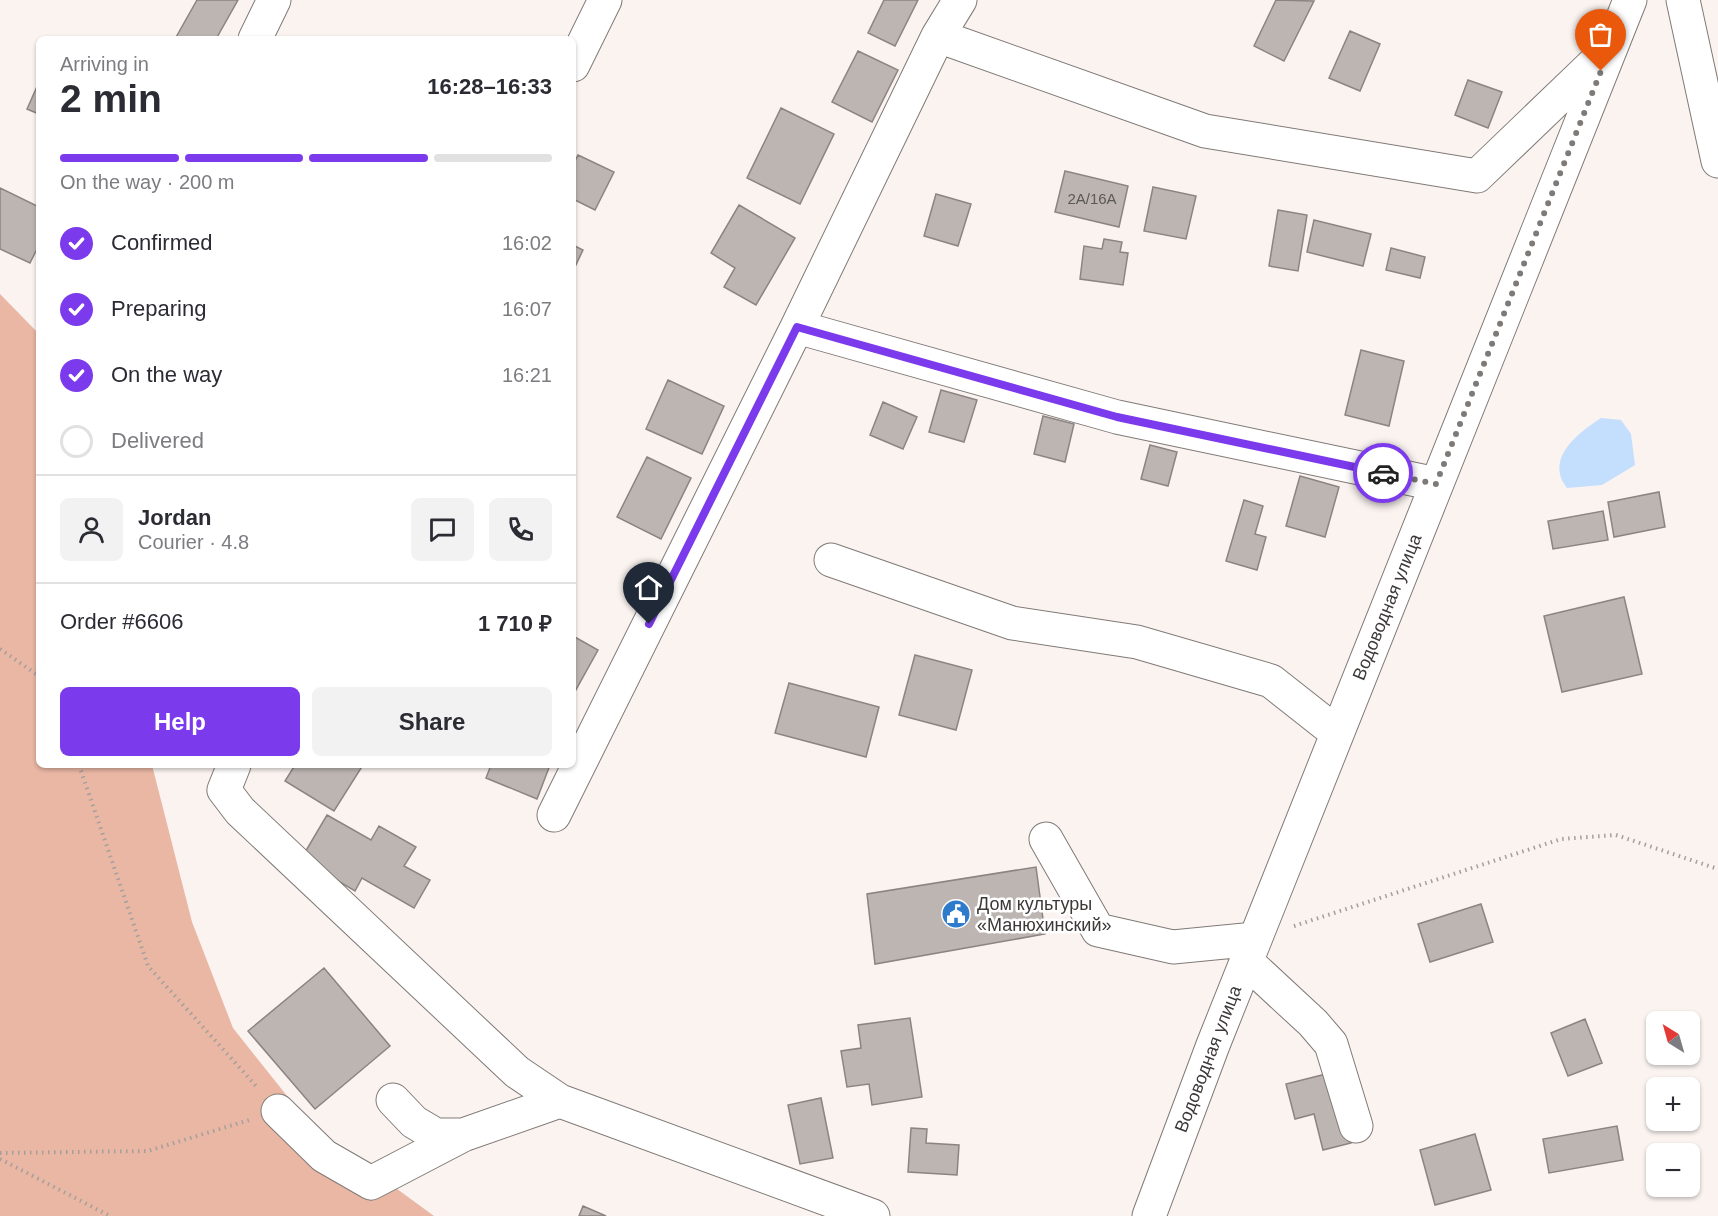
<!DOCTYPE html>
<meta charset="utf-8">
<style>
body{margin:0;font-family:Arial,sans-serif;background:#f2f2f3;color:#2b2b33;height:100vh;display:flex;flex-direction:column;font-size:22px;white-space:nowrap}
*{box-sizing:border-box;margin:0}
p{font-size:20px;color:#7c7c81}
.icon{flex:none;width:33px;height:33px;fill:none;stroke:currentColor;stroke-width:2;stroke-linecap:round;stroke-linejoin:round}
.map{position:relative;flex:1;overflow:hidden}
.drawer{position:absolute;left:36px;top:36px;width:540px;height:732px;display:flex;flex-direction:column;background:#fff;border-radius:9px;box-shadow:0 2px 4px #0004}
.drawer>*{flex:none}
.needle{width:39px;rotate:323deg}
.controls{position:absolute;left:1646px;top:1011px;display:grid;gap:12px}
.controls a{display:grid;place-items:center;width:54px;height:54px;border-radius:9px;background:#fff;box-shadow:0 2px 4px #0004;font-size:30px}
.pin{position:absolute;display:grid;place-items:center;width:51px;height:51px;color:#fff;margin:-62px -26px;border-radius:50% 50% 50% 0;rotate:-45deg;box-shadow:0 0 6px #0007}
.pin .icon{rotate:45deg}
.courier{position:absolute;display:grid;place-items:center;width:60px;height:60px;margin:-30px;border:4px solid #7c3aed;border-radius:50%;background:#fff;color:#222;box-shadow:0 2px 8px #0007}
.overview em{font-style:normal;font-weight:800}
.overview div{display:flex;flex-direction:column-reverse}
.overview{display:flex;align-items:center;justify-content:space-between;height:102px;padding:0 24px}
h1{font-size:39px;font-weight:800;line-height:45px}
.bar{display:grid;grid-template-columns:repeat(4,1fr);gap:9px 6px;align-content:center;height:72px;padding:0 24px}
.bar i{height:8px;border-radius:4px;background:#e1e1e2}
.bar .current{background:#7c3aed}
.bar p{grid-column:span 4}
.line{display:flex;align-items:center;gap:15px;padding:0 24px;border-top:2px solid #e1e1e2}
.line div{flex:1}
.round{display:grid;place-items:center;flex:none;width:63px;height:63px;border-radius:9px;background:#f2f2f3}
ol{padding:0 24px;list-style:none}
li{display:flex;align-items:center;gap:18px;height:66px}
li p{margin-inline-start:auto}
li .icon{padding:6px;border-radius:50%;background:#7c3aed;color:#fff;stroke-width:4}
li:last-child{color:#7c7c81}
li i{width:33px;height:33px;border:3px solid #e1e1e2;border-radius:50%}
.action{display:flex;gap:12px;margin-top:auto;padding:12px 24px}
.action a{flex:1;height:69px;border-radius:9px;background:#7c3aed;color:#fff;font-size:24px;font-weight:800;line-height:69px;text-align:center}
.action a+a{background:#f2f2f3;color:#2b2b33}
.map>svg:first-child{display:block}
</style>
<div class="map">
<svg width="1718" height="1216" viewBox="0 0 1718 1216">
<rect width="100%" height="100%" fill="#faf3f0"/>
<path fill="#e9b7a4" d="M 0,294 L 39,334 L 39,765 L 152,765 L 192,922 L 233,1028 L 311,1126 L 434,1216 L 0,1216 Z"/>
<path fill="#c4defd" d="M 1601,418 L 1621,420 L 1631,434 L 1635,465 L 1602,485 L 1567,488 C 1544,459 1578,433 1601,418 Z"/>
<path fill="#bcb5b2" stroke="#8b8482" stroke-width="1.5" d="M 197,0 L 238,0 L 216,39 L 175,39 Z
M 884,0 L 918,0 L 895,46 L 868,33 Z
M 1276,0 L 1314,1 L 1284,61 L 1254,46 Z
M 1350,31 L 1380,44 L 1360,91 L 1329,78 Z
M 858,51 L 898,70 L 872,122 L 832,102 Z
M 1468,80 L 1502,92 L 1488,128 L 1455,115 Z
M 39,82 L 39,114 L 27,109 Z
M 781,108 L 834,134 L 800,204 L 747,178 Z
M 578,155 L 614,172 L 595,210 L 573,199 L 573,165 Z
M 1065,171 L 1128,186 L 1119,227 L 1055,212 Z
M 1153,187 L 1196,196 L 1186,239 L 1144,231 Z
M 0,188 L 39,207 L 39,245 L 30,263 L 0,249 Z
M 936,194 L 971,204 L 958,246 L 924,236 Z
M 739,205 L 795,238 L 756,305 L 724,287 L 735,268 L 711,253 Z
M 1278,210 L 1307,215 L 1298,271 L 1269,266 Z
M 1314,220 L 1371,234 L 1363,266 L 1307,252 Z
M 1104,239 L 1122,242 L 1120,252 L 1128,253 L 1123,285 L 1080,279 L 1084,246 L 1102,249 Z
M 573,245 L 583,250 L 573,271 Z
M 1391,248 L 1425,257 L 1420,278 L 1386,270 Z
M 1361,350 L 1404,361 L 1389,426 L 1345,415 Z
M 668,380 L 724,406 L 702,454 L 646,429 Z
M 941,390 L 977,400 L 964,442 L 929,432 Z
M 883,402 L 917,417 L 903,449 L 870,435 Z
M 1043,416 L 1074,424 L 1065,462 L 1034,454 Z
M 1150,445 L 1177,452 L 1168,486 L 1141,479 Z
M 647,457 L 691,478 L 661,539 L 617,517 Z
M 1300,476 L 1339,487 L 1325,537 L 1286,526 Z
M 1659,492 L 1665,527 L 1614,537 L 1608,502 Z
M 1244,500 L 1263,506 L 1255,534 L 1266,537 L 1257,570 L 1226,561 Z
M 1603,511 L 1608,540 L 1553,549 L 1548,521 Z
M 1624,597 L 1642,674 L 1562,692 L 1544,616 Z
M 573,636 L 598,650 L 573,695 Z
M 915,655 L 972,670 L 956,730 L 899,715 Z
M 789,683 L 879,707 L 866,757 L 775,733 Z
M 295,765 L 363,765 L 334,811 L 285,781 Z
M 491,765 L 550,765 L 537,799 L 486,778 Z
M 327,815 L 371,840 L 379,826 L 416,847 L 404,866 L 430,880 L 414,908 L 362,878 L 355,891 L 301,859 Z
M 1036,867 L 1045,934 L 875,964 L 867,894 Z
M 1481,904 L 1493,942 L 1430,962 L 1418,924 Z
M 324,968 L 390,1046 L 315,1109 L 248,1031 Z
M 910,1018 L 922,1097 L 872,1105 L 869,1084 L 847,1087 L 841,1051 L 861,1048 L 858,1025 Z
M 1585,1019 L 1602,1063 L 1568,1076 L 1551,1033 Z
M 1334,1072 L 1351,1143 L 1323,1150 L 1314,1114 L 1295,1119 L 1286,1084 Z
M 821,1098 L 833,1158 L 800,1164 L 788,1105 Z
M 1617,1126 L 1623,1160 L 1549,1173 L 1543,1139 Z
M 911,1128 L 927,1129 L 926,1143 L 959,1145 L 957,1175 L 908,1172 Z
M 1475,1134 L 1491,1190 L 1435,1205 L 1420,1150 Z
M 583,1206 L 606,1216 L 579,1216 Z"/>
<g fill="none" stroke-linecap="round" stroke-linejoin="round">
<g stroke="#807a77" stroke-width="35">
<path id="minor" d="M 1683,0 L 1718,161
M 938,36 L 1205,131 L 1477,176 L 1602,56
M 255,39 L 274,0
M 573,65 L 605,0
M 797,327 L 1117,417 L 1436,484
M 831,560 L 1012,623 L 1137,642 L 1271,681 L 1337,733
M 234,765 L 224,790 L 240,811 L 517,1072 L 560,1101 L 873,1216
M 554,815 L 797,327 L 938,36 L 960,0
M 1046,839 L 1098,930 L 1173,947 L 1255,939
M 1246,961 L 1313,1023 L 1331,1044 L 1356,1126
M 393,1100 L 414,1122 L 436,1135 L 463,1135
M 278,1111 L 324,1156 L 371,1183 L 463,1135 L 560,1101
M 1149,1216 L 1213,1045 L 1630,0"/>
</g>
<path stroke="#a49f9d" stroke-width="4" stroke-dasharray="1.5 4.5" stroke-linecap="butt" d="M 0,649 L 39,676
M 79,765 L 148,966 L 257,1087
M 1294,926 L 1561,839 L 1616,835 L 1718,869
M 0,1153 L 148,1151 L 249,1120
M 0,1159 L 110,1216"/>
<use href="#minor" stroke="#fff" stroke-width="33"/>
</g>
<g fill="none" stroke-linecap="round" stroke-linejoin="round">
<path stroke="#7e7a78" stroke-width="6" stroke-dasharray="0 10.8" d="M 1383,473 L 1436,484 L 1601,71"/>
<path stroke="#7c3aed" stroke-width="8" d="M 649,624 L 797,327 L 1117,417 L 1383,473"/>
</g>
<defs>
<g id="civic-disc" transform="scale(1.5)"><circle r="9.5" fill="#2e7bcb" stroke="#fff"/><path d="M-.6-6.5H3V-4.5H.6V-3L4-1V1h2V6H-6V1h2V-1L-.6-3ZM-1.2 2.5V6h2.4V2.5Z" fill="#fff"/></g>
</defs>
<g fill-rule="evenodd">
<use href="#civic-disc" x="956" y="914"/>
</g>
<g text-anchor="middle" stroke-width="5" stroke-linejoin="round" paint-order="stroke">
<g font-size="15" fill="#5c5856">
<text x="1092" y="204">2А/16А</text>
</g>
<g font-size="18" fill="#3c3938" stroke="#fff">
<text transform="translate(1387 607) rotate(-68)" y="6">Водоводная улица</text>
<text transform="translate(1208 1059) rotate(-69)" y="6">Водоводная улица</text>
</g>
<g font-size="18" fill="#3c3938" stroke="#fff" text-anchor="start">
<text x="977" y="910">Дом культуры<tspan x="977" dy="21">«Манюхинский»</tspan></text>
</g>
</g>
</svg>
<div class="controls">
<a><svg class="needle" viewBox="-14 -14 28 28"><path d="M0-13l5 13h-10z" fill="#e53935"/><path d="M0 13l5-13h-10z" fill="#7c7c81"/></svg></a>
<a>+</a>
<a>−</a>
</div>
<div class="pin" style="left:1601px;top:71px;background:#ea580c"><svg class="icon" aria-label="bag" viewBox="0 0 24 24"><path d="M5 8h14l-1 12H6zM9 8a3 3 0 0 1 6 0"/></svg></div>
<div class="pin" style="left:649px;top:624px;background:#1f2937"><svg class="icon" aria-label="home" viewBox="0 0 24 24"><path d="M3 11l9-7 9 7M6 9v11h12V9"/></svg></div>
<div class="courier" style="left:1383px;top:473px"><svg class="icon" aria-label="car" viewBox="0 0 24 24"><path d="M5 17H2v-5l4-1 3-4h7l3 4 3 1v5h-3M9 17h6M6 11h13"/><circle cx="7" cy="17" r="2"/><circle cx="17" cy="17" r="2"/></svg></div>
<section class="drawer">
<div class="overview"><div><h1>2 min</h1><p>Arriving in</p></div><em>16:28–16:33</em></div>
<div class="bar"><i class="current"></i><i class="current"></i><i class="current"></i><i></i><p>On the way · 200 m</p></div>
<ol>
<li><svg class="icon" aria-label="check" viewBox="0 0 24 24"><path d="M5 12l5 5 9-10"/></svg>Confirmed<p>16:02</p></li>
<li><svg class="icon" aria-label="check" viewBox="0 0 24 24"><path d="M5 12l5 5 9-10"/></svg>Preparing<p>16:07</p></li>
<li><svg class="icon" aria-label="check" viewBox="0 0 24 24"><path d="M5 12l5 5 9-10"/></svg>On the way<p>16:21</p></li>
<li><i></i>Delivered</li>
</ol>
<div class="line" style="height:108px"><a class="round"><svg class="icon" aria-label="person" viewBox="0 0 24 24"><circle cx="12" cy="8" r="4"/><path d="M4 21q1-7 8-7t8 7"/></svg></a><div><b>Jordan</b><p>Courier · 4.8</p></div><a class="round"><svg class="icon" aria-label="chat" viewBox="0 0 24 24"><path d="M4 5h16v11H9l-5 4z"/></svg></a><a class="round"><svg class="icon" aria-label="phone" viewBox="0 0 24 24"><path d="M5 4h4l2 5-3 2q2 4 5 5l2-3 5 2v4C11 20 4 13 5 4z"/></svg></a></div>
<div class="line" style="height:78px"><div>Order #6606</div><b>1 710 ₽</b></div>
<div class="action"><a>Help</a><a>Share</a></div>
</section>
</div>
